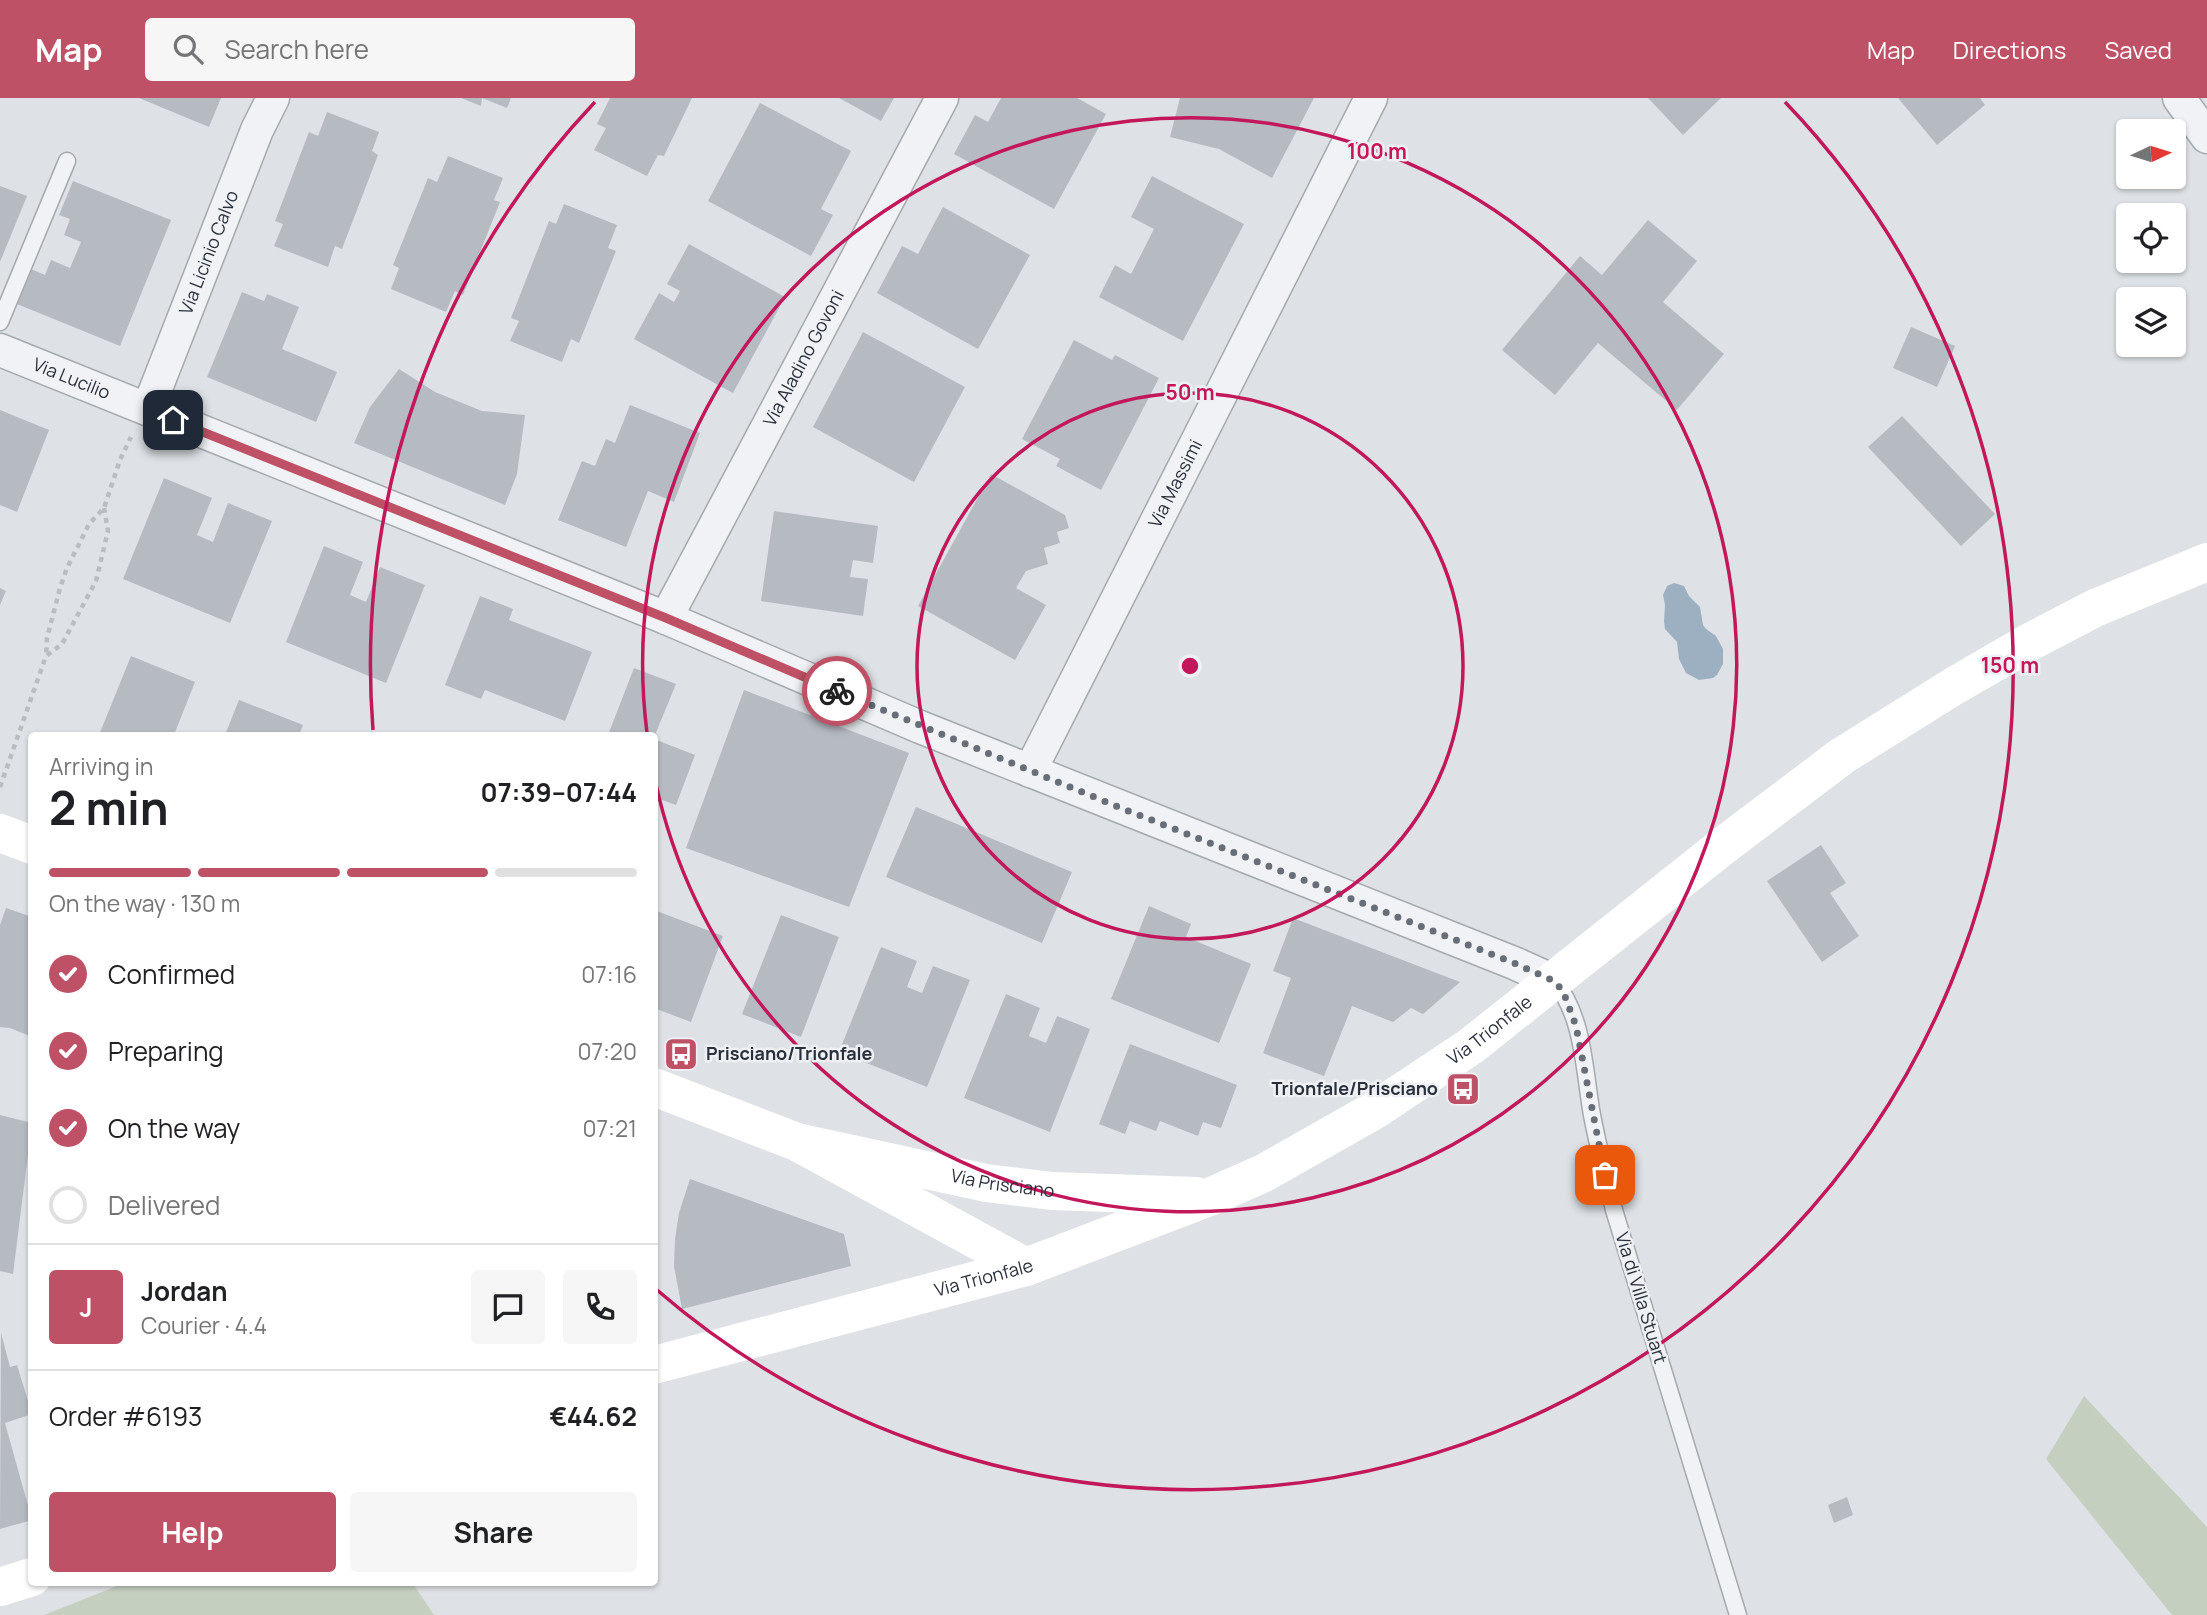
<!DOCTYPE html>
<meta charset="utf-8">
<style>
body{margin:0;font-family:Manrope,sans-serif;background:#f6f6f6;color:#202124;height:100vh;display:flex;flex-direction:column;font-size:26px;white-space:nowrap}
*{box-sizing:border-box;margin:0}
p{font-size:23px;color:#757577}
.icon{flex:none;width:38px;height:38px;fill:none;stroke:currentColor;stroke-width:2;stroke-linecap:round;stroke-linejoin:round}
.map{position:relative;flex:1;overflow:hidden}
.drawer{position:absolute;left:28px;top:634px;width:630px;height:854px;display:flex;flex-direction:column;background:#fff;border-radius:7px;box-shadow:0 2px 5px #0004}
.drawer>*{flex:none}
.needle{width:46px;rotate:86deg}
.fabs{position:absolute;left:2116px;top:21px;display:grid;gap:14px}
.fabs a{display:grid;place-items:center;width:70px;height:70px;border-radius:7px;background:#fff;box-shadow:0 2px 5px #0004;font-size:35px}
.pin{position:absolute;display:grid;place-items:center;width:60px;height:60px;color:#fff;margin:-30px;border-radius:14px;box-shadow:0 4px 10px #0006}
.courier{position:absolute;display:grid;place-items:center;width:70px;height:70px;margin:-35px;border:5px solid #be5165;border-radius:50%;background:#fff;color:#222;box-shadow:0 2px 9px #0007}
.headline em{font-style:normal;font-weight:700}
.headline div{display:flex;flex-direction:column-reverse}
.headline{display:flex;align-items:center;justify-content:space-between;height:119px;padding:0 21px}
h1{font-size:46px;font-weight:700;line-height:52px}
.bar{display:grid;grid-template-columns:repeat(4,1fr);gap:10px 7px;align-content:center;height:84px;padding:0 21px}
.bar i{height:9px;border-radius:5px;background:#e0e0e0}
.bar .selected{background:#be5165}
.bar p{grid-column:span 4}
.line{display:flex;align-items:center;gap:18px;padding:0 21px;border-top:2px solid #e0e0e0}
.line div{flex:1}
.round{display:grid;place-items:center;flex:none;width:74px;height:74px;border-radius:7px;background:#f6f6f6}
ol{padding:0 21px;list-style:none}
li{display:flex;align-items:center;gap:21px;height:77px}
li p{margin-inline-start:auto}
li .icon{padding:7px;border-radius:50%;background:#be5165;color:#fff;stroke-width:4}
li:last-child{color:#757577}
li i{width:38px;height:38px;border:4px solid #e0e0e0;border-radius:50%}
.button{display:flex;gap:14px;margin-top:auto;padding:14px 21px}
.button a{flex:1;height:80px;border-radius:7px;background:#be5165;color:#fff;font-size:28px;font-weight:700;line-height:80px;text-align:center}
.button a+a{background:#f6f6f6;color:#202124}
header{display:flex;align-items:center;gap:42px;box-sizing:border-box;height:98px;padding:0 35px;background:#be5165;color:#fff}
header strong{font-size:33px}
nav{display:flex;gap:38px;margin-inline-start:auto;font-size:24px}
.search{width:490px;height:63px;background:#f6f6f6;display:flex;align-items:center;gap:18px;box-sizing:border-box;padding:0 24px;border-radius:7px;color:#757577;font-size:26px}
.map>svg:first-child{display:block}
</style>
<header>
<strong>Map</strong>
<div class="search"><svg class="icon" aria-label="search" viewBox="0 0 24 24"><circle cx="10" cy="10" r="6"/><path d="M15 15l6 6"/></svg>Search here</div>
<nav><a>Map</a><a>Directions</a><a>Saved</a></nav>
</header>
<div class="map">
<svg width="2207" height="1517" viewBox="0 0 2207 1517">
<rect width="100%" height="100%" fill="#dee2e6"/>
<path fill="#c5cfc0" d="M 2084,1298 L 2207,1429 L 2207,1517 L 2172,1517 L 2046,1361 Z
M 127,1484 L 412,1484 L 434,1517 L 44,1517 Z"/>
<path fill="#9db0c2" d="M 1674,485 L 1684,488 L 1689,498 L 1700,509 L 1703,527 L 1706,531 L 1716,538 L 1723,551 L 1723,566 L 1717,577 L 1713,580 L 1699,582 L 1686,575 L 1679,561 L 1677,544 L 1665,531 L 1664,523 L 1665,507 L 1663,497 L 1667,488 Z"/>
<path fill="#b6bbc2" d="M 139,0 L 221,0 L 209,29 Z
M 461,0 L 511,0 L 507,10 L 482,0 L 481,8 Z
M 610,0 L 692,0 L 664,58 L 658,57 L 647,78 L 594,52 L 606,30 L 597,26 Z
M 839,0 L 894,0 L 881,23 Z
M 1001,0 L 1077,0 L 1106,16 L 1054,111 L 954,56 L 975,17 L 988,24 Z
M 1180,0 L 1314,0 L 1272,80 L 1219,51 L 1170,39 Z
M 1648,0 L 1721,0 L 1683,37 Z
M 1898,0 L 1980,0 L 1985,7 L 1937,47 Z
M 760,5 L 851,53 L 821,111 L 833,117 L 811,158 L 708,103 Z
M 327,14 L 379,34 L 372,53 L 378,57 L 342,151 L 335,148 L 328,169 L 274,148 L 283,126 L 275,123 L 309,34 L 318,38 Z
M 448,58 L 503,80 L 494,102 L 500,104 L 463,197 L 455,193 L 446,214 L 391,191 L 399,170 L 393,167 L 428,80 L 437,84 Z
M 1152,78 L 1244,126 L 1183,243 L 1099,199 L 1115,167 L 1131,176 L 1154,131 L 1131,119 Z
M 73,83 L 171,122 L 120,248 L 17,206 L 31,171 L 45,177 L 51,162 L 70,170 L 81,144 L 64,137 L 70,121 L 59,117 Z
M 0,88 L 27,98 L 0,164 Z
M 564,106 L 617,127 L 608,150 L 616,153 L 579,245 L 571,241 L 562,264 L 510,243 L 519,223 L 511,220 L 549,123 L 556,126 Z
M 943,109 L 1030,157 L 978,251 L 877,195 L 902,148 L 918,156 Z
M 1648,122 L 1697,163 L 1663,204 L 1724,256 L 1677,312 L 1598,245 L 1555,297 L 1502,252 L 1580,158 L 1602,177 Z
M 689,146 L 785,199 L 733,295 L 634,241 L 659,195 L 674,204 L 680,193 L 667,186 Z
M 242,194 L 264,203 L 267,196 L 299,209 L 282,251 L 337,274 L 316,324 L 207,279 Z
M 1911,229 L 1955,248 L 1937,289 L 1893,270 Z
M 863,234 L 965,289 L 914,384 L 813,329 Z
M 1074,242 L 1112,262 L 1115,257 L 1159,280 L 1101,392 L 1056,368 L 1060,361 L 1022,341 Z
M 399,271 L 435,294 L 482,313 L 525,317 L 517,376 L 505,407 L 354,345 L 370,309 Z
M 630,307 L 700,335 L 674,404 L 648,393 L 626,449 L 558,422 L 582,363 L 595,368 L 606,341 L 615,345 Z
M 0,312 L 49,332 L 17,414 L 0,407 Z
M 1902,318 L 1995,416 L 1961,448 L 1868,349 Z
M 991,376 L 1065,417 L 1069,430 L 1057,434 L 1060,445 L 1044,450 L 1048,466 L 1026,473 L 1016,490 L 1046,507 L 1015,562 L 918,508 Z
M 164,380 L 212,400 L 197,437 L 213,444 L 228,405 L 272,423 L 230,525 L 123,481 Z
M 774,413 L 878,428 L 873,465 L 853,462 L 850,479 L 868,481 L 863,518 L 761,503 Z
M 324,448 L 363,464 L 350,497 L 366,504 L 380,469 L 425,487 L 386,585 L 286,544 Z
M 0,490 L 6,493 L 0,507 Z
M 480,498 L 513,511 L 509,522 L 592,554 L 565,623 L 485,592 L 481,601 L 445,587 Z
M 131,558 L 195,584 L 174,637 L 99,637 Z
M 634,570 L 676,586 L 655,637 L 608,637 Z
M 744,592 L 909,655 L 849,809 L 686,750 Z
M 239,602 L 303,627 L 299,637 L 225,637 Z
M 654,641 L 695,657 L 676,707 L 654,699 Z
M 916,709 L 1072,774 L 1042,845 L 886,779 Z
M 1821,747 L 1846,785 L 1830,795 L 1859,838 L 1822,864 L 1767,783 Z
M 1149,808 L 1191,826 L 1186,839 L 1251,866 L 1219,945 L 1111,901 Z
M 6,810 L 32,819 L 32,939 L 10,930 L 0,929 L 0,827 Z
M 654,812 L 723,838 L 691,924 L 654,910 Z
M 781,817 L 839,839 L 801,939 L 742,916 Z
M 1293,820 L 1460,884 L 1423,916 L 1411,910 L 1393,924 L 1352,908 L 1324,978 L 1263,955 L 1291,880 L 1273,873 Z
M 881,849 L 917,863 L 907,889 L 922,895 L 933,868 L 970,882 L 927,989 L 839,954 Z
M 1006,896 L 1040,910 L 1029,938 L 1046,945 L 1057,918 L 1090,931 L 1050,1034 L 964,1000 Z
M 1130,946 L 1237,987 L 1221,1030 L 1203,1024 L 1198,1038 L 1160,1023 L 1156,1033 L 1130,1023 L 1125,1036 L 1099,1026 Z
M 0,1017 L 32,1025 L 13,1176 L 0,1173 Z
M 690,1081 L 844,1136 L 851,1168 L 682,1211 L 674,1168 L 675,1141 L 679,1115 Z
M 1,1235 L 10,1269 L 17,1267 L 32,1316 L 5,1325 L 32,1422 L 0,1431 Z
M 1847,1399 L 1853,1417 L 1834,1425 L 1828,1407 Z"/>
<g fill="none" stroke-linecap="round" stroke-linejoin="round">
<g stroke="#a4a9af" stroke-width="19">
<path id="lane" d="M 0,224 L 67,63
M 1554,883 C 1584,918 1584,973 1592,1017 C 1598,1049 1606,1080 1614,1112 L 1738,1517"/>
</g>
<g stroke="#a4a9af" stroke-width="35">
<g id="street">
<path d="M 2179,0 L 2207,39"/>
<path id="s1" d="M 0,252 L 666,520 L 920,629 L 1514,865 L 1554,883"/>
<path id="s2" d="M 148,311 L 257,32 L 273,0"/>
<path id="s3" d="M 666,520 L 942,0"/>
<path id="s4" d="M 1030,673 L 1371,0"/>
</g>
</g>
<path stroke="#b9bcc1" stroke-width="4.5" stroke-dasharray="5 5" stroke-linecap="butt" d="M 104,410 L 108,433 L 96,483 L 62,546 L 46,558 L 47,540 L 60,490 L 67,470 L 89,426 L 104,410 L 120,362 L 131,339
M 0,689 L 46,558"/>
<use href="#lane" stroke="#f1f2f5" stroke-width="16"/>
<use href="#street" stroke="#f1f2f5" stroke-width="32"/>
<g stroke="#fff" stroke-width="38">
<path d="M 0,735 L 32,747"/>
<path d="M 654,989 L 797,1044 L 1026,1169"/>
<path id="s5" d="M 797,1044 L 986,1085 L 1052,1093 L 1196,1098"/>
<path id="s6" d="M 654,1267 L 1026,1169 L 1212,1098 L 1264,1075 L 1375,1012 L 1471,948 L 1723,748 L 1842,658 L 1954,588 L 2030,544 L 2095,510 L 2207,464"/>
<path d="M 0,1489 L 32,1479"/>
</g>
</g>
<g fill="none" stroke-linecap="round" stroke-linejoin="round">
<path stroke="#686e77" stroke-width="7" stroke-dasharray="0 12.6" d="M 837,593 L 1121,710 L 1514,865 L 1554,883 L 1563,893 L 1576,928 L 1605,1077"/>
<path stroke="#be5165" stroke-width="9" d="M 173,322 L 666,520 L 837,593"/>
</g>
<g fill="none" stroke="#c2185b" stroke-width="3.5">
<circle cx="1190" cy="568" r="273"/>
<path d="M647 635A547 547 0 1 1 655 682"/>
<path d="M373 632A820 820 0 0 1 595 4M1785 4A820 820 0 0 1 657 1192"/>
</g>
<defs>
<g id="bus-square" transform="scale(1.75)"><rect x="-9" y="-9" width="18" height="18" rx="4" fill="#be5165" stroke="#eef0f4"/><path d="M-5-6H5V4H4V6H2V4H-2V6H-4V4H-5ZM-3.5-4V0h7V-4ZM-3.5 1.2v1.5H-2V1.2ZM2 1.2v1.5H3.5V1.2Z" fill="#fff"/></g>
</defs>
<g fill-rule="evenodd">
<use href="#bus-square" x="681" y="956"/>
<use href="#bus-square" x="1463" y="991"/>
</g>
<g text-anchor="middle" stroke-width="5" stroke-linejoin="round" paint-order="stroke">
<g font-size="18" fill="#29303b" stroke="#eef0f4">
<text dy="6" stroke="none"><textPath href="#s2" startOffset="168">Via Licinio Calvo</textPath></text>
<text dy="6" stroke="none"><textPath href="#s3" startOffset="294">Via Aladino Govoni</textPath></text>
<text dy="6" stroke="none"><textPath href="#s1" startOffset="77">Via Lucilio</textPath></text>
<text dy="6" stroke="none"><textPath href="#s4" startOffset="322">Via Massimi</textPath></text>
<text dy="6" stroke="none"><textPath href="#s6" startOffset="908">Via Trionfale</textPath></text>
<text dy="6" stroke="none"><textPath href="#s5" startOffset="210">Via Prisciano</textPath></text>
<text dy="6" stroke="none"><textPath href="#s6" startOffset="341">Via Trionfale</textPath></text>
<text transform="translate(1641 1200) rotate(73)" y="6">Via di Villa Stuart</text>
</g>
<g font-size="18" font-weight="bold" fill="#29303b" stroke="#eef0f4" text-anchor="start">
<text x="706" y="962">Prisciano/Trionfale</text>
<text x="1438" y="997" text-anchor="end">Trionfale/Prisciano</text>
</g>
</g>
<circle cx="1190" cy="568" r="10" fill="#c2185b" stroke="#eef0f4" stroke-width="3.5"/>
<g font-size="21" text-anchor="middle" font-weight="bold" fill="#c2185b" stroke="#eef0f4" stroke-width="5" stroke-linejoin="round" paint-order="stroke">
<text x="1377" y="61">100 m</text>
<text x="1190" y="302">50 m</text>
<text x="2010" y="575">150 m</text>
</g>
</svg>
<div class="fabs">
<a><svg class="needle" viewBox="-14 -14 28 28"><path d="M0-13l5 13h-10z" fill="#e53935"/><path d="M0 13l5-13h-10z" fill="#757577"/></svg></a>
<a><svg class="icon" aria-label="locate" viewBox="0 0 24 24"><circle cx="12" cy="12" r="6"/><path d="M12 2v4M12 18v4M2 12h4M18 12h4"/></svg></a>
<a><svg class="icon" aria-label="layers" viewBox="0 0 24 24"><path d="M12 4l9 5-9 5-9-5zM3 14l9 5 9-5"/></svg></a>
</div>
<div class="pin" style="left:1605px;top:1077px;background:#ea580c"><svg class="icon" aria-label="bag" viewBox="0 0 24 24"><path d="M5 8h14l-1 12H6zM9 8a3 3 0 0 1 6 0"/></svg></div>
<div class="pin" style="left:173px;top:322px;background:#1f2937"><svg class="icon" aria-label="home" viewBox="0 0 24 24"><path d="M3 11l9-7 9 7M6 9v11h12V9"/></svg></div>
<div class="courier" style="left:837px;top:593px"><svg class="icon" aria-label="bike" viewBox="0 0 24 24"><circle cx="6" cy="16" r="4"/><circle cx="18" cy="16" r="4"/><path d="M6 16l4-8h5l3 8M10 8l3 8H6M13 5h3"/></svg></div>
<section class="drawer">
<div class="headline"><div><h1>2 min</h1><p>Arriving in</p></div><em>07:39–07:44</em></div>
<div class="bar"><i class="selected"></i><i class="selected"></i><i class="selected"></i><i></i><p>On the way · 130 m</p></div>
<ol>
<li><svg class="icon" aria-label="check" viewBox="0 0 24 24"><path d="M5 12l5 5 9-10"/></svg>Confirmed<p>07:16</p></li>
<li><svg class="icon" aria-label="check" viewBox="0 0 24 24"><path d="M5 12l5 5 9-10"/></svg>Preparing<p>07:20</p></li>
<li><svg class="icon" aria-label="check" viewBox="0 0 24 24"><path d="M5 12l5 5 9-10"/></svg>On the way<p>07:21</p></li>
<li><i></i>Delivered</li>
</ol>
<div class="line" style="height:126px"><b class="round" style="background:#be5165;color:#fff">J</b><div><b>Jordan</b><p>Courier · 4.4</p></div><a class="round"><svg class="icon" aria-label="chat" viewBox="0 0 24 24"><path d="M4 5h16v11H9l-5 4z"/></svg></a><a class="round"><svg class="icon" aria-label="phone" viewBox="0 0 24 24"><path d="M5 4h4l2 5-3 2q2 4 5 5l2-3 5 2v4C11 20 4 13 5 4z"/></svg></a></div>
<div class="line" style="height:91px"><div>Order #6193</div><b>€44.62</b></div>
<div class="button"><a>Help</a><a>Share</a></div>
</section>
</div>
